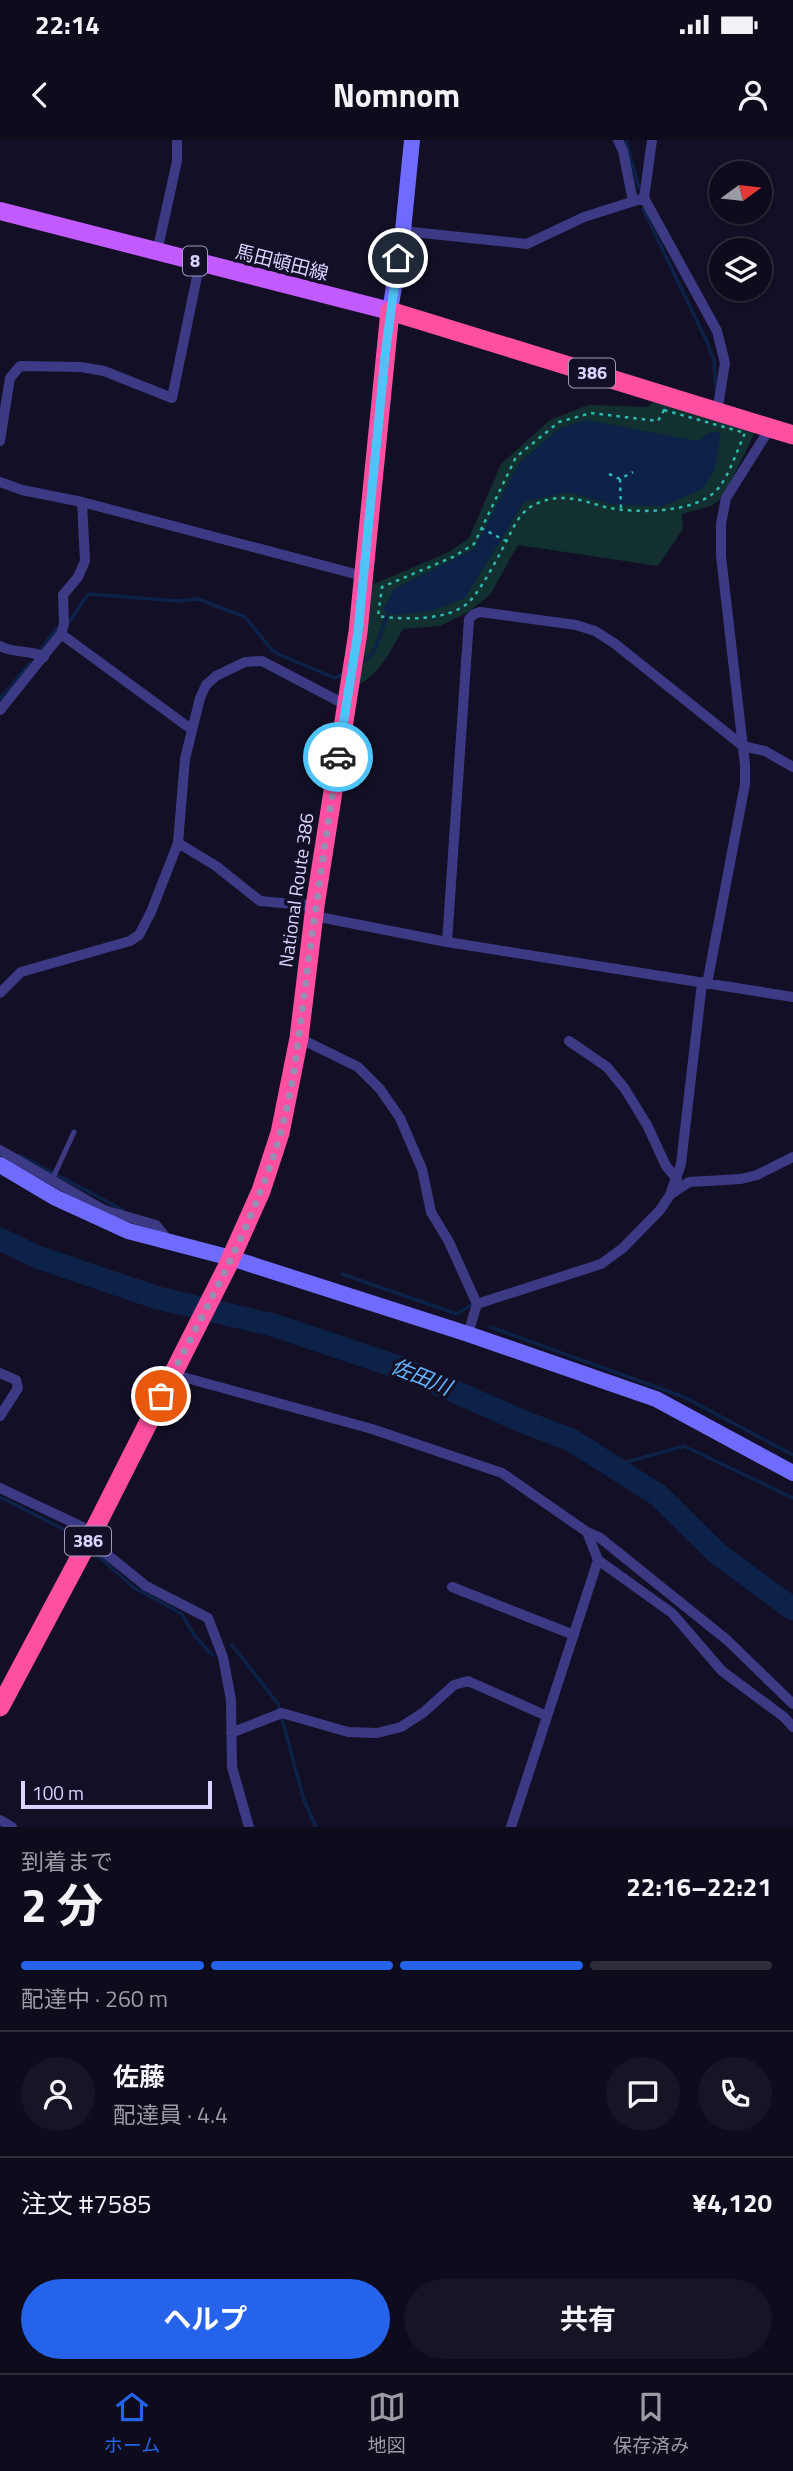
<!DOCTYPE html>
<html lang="ja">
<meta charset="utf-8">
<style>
body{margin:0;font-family:"Titillium Web","Noto Sans JP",sans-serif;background:#171425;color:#f1f3f6;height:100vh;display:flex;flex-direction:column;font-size:26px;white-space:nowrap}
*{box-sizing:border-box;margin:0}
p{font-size:23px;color:#9b9ba3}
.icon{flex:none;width:38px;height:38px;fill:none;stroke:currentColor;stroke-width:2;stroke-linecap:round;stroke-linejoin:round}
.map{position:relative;height:1687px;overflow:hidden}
.side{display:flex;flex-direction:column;background:#0e0b1c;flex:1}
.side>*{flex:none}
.needle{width:46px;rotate:75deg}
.tools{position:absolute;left:709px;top:21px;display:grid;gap:14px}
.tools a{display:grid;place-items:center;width:63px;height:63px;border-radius:50%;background:#0e0b1c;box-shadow:0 2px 5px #0004,0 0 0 2px #2e2b3b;font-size:35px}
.scale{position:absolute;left:21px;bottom:18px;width:191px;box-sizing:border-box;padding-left:7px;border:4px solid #d9d4ff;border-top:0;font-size:19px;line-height:24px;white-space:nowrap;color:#d9d4ff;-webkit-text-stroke:5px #130f26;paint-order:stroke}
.pin{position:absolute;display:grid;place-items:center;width:60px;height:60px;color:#fff;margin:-30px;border:4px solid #fff;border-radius:50%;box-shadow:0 2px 7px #0007}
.courier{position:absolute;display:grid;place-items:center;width:70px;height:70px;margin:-35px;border:5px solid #4fc3f7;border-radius:50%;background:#fff;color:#222;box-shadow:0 2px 9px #0007}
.headline em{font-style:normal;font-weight:700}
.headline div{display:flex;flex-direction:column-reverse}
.headline{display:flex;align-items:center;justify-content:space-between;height:119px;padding:0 21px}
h1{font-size:46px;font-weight:700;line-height:52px}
.bar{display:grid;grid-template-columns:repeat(4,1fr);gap:10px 7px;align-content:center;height:84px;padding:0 21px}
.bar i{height:9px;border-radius:5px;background:#2e2b3b}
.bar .current{background:#2563eb}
.bar p{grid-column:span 4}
.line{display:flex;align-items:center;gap:18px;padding:0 21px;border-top:2px solid #2e2b3b}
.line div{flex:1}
.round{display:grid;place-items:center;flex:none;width:74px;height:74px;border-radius:37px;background:#171425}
.action{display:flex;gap:14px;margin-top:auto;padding:14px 21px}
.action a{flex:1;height:80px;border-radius:42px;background:#2563eb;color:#fff;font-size:28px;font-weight:700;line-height:80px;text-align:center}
.action a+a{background:#171425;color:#f1f3f6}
.status{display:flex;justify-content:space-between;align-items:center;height:49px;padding:0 35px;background:#0e0b1c;direction:ltr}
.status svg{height:19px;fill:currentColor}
header{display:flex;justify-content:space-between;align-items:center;height:91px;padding:0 21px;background:#0e0b1c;font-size:32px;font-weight:700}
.tabs{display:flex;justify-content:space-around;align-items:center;height:98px;border-top:2px solid #2e2b3b;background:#0e0b1c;font-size:19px;color:#9b9ba3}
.tabs a{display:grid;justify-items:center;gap:4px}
.tabs .current{color:#2563eb}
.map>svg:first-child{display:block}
</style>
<div class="status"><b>22:14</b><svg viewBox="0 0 49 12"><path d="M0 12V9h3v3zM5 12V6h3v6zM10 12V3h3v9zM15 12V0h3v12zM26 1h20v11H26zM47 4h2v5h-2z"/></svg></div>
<header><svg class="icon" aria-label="back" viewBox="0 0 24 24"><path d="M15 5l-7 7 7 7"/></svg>Nomnom<svg class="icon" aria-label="person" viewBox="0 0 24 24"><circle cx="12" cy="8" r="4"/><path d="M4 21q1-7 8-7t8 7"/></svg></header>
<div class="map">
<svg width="793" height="1687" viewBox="0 0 793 1687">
<rect width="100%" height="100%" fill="#130f26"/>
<path fill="#12302f" d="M 657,257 L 756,290 L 723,358 L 711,366 L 682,374 L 683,389 L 658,426 L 518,405 L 490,455 L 468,472 L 440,486 L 403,489 C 391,510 379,536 356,546 L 367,447 L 449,412 L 469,398 L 501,324 L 550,280 L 588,265 L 648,267 Z"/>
<path fill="#0c2248" d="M 587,280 L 697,301 L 709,293 L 721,292 L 715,329 L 702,349 L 663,366 L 615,365 L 567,352 L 524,362 L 465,458 L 432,471 L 395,475 L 383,470 L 394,449 L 474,409 L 519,323 L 560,288 Z"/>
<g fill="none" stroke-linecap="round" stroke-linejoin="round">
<path stroke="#0c2248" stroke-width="3.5" d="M 626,0 L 639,48
M 643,69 L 707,202 L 714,220 L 716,249
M 70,481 L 88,454 L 178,461 L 198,459 L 245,477 L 272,510 L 280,515 L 335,538 L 343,534
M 39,511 L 57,488
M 359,526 L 375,510 L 389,470
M 0,559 L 30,523
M 19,1015 L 123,1070
M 342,1134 L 457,1174 L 471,1165
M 490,1187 L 684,1257 L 793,1315
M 613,1326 L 684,1306 L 793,1358
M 0,1357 L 75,1395
M 97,1415 L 133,1447 L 182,1474 L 194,1495 L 212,1515
M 232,1505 L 278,1564 L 304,1660 L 316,1687"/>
<path stroke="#0c2248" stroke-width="23" d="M 0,1099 L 37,1117 L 158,1158 L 273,1185 L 401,1228 L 524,1282 L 571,1300 L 658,1355 L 718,1414 L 793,1469"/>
<path stroke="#2fb8b0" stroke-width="2.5" stroke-dasharray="3.5 5" stroke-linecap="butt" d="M 664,270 L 745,293 C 737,310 731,331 720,346 C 701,374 634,374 605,367 C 581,360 561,353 538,363 C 522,369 515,384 508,398 C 500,414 481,450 469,462 C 449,481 404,480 378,476 L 382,447 L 453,417 L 474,404 L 516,317 L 559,282 L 591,273 L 658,281 Z
M 609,334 L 620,339 L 633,332
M 620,339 L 621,371
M 481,388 L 506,401"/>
<path stroke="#3d3a85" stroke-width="5" d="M 52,1040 L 74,992"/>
<path stroke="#3d3a85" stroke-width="10" d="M 618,0 L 623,11 L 633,61
M 652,0 L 644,58 L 717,191 L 725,223 L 717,272
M 403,91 L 527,104 L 584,77 L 644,58
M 157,112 L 177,21 L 177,0
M 0,301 L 10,238 L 20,226 L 81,227 L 104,231 L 172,258 L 200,122
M 0,342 L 22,350 L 82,362 L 363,436
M 61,494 L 191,589
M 0,506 C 14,514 28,509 44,517
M 0,570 L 61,494 L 64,484 L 63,455 L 78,437 L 85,421 L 82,362
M 178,703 L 216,726 L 260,761 L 315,766
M 314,776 L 447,802 L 793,857
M 447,802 L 469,479 L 474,474 L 480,472 L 576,485 L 595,491 L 614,503 L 743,606 L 765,611 L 793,627
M 707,844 L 745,644 L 745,625 L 721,416 L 721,384 L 726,358 L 770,288
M 0,853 L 21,832 L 130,801 L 139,795 L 151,772 L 178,703 L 185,619 L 200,558 L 206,545 L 216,536 L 245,522 L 262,521 L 346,565
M 299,898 L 358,927 L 380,949 L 400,978 L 422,1029 L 431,1072 L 449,1102 L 477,1164 L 468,1194
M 569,901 L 607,927 L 625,949 L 647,985 L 666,1026 L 677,1039
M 0,1010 L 104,1070 L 156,1085 L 168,1100
M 671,1054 L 689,1042 L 741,1039 L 757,1035 L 793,1017
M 477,1164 L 601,1124 L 623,1108 L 660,1070 L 670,1055 L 681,1024 L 702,843
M 0,1233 L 16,1240 L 18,1248 L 0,1276
M 172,1234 L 372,1289 L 502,1333 L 587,1392 L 598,1420 L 511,1687
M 0,1348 L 93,1392
M 587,1392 L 599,1397 L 727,1500 L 793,1564
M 89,1400 L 146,1446 L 208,1478 L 223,1517 L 231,1560 L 232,1627 L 249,1687
M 598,1420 L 672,1473 L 722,1531 L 784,1577 L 793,1587
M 452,1447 L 574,1495
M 231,1593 L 282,1573 L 348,1592 L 377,1593 L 401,1587 L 424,1572 L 454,1545 L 468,1541 L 547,1576
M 0,1680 L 12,1687"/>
<path stroke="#6f6bff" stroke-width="16" d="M 390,171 L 403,91 L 412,0
M 0,1025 L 56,1058 L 128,1091 L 231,1118 L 468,1194 L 656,1259 L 793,1333"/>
<path stroke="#c25bff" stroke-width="18" d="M 0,71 L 390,171"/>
<path stroke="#ff4fa3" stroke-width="19" d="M 0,1567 L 89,1400 L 227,1127 L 261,1051 L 280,993 L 299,898 L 315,766 L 358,492 L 390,171 L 793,295"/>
</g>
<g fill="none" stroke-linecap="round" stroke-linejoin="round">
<path stroke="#948fb3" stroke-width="7" stroke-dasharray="0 12.6" d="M 161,1256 C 204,1171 253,1087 280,995 C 296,938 301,876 309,817 C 318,750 328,683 338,617"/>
<path stroke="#4fc3f7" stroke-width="9" d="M 338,617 L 358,492 L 385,216 L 398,118"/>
</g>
<g text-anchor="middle" stroke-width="7" stroke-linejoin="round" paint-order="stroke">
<g fill="#130f26" stroke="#9e99be" stroke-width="2">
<rect x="183" y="106.5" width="24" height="29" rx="5"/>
<rect x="569" y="218.5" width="46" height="29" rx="5"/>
<rect x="65" y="1386.5" width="46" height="29" rx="5"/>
</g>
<g font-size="18" font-weight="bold" fill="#d9d4ff">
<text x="195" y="127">8</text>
<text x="592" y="239">386</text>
<text x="88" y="1407">386</text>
</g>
<g font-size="19" fill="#d9d4ff" stroke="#130f26">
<text transform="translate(282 122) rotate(14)" y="7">馬田頓田線</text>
<text transform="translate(296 750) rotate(-82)" y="7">National Route 386</text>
</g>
<g font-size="21" font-style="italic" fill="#62b6ff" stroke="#130f26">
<text transform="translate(421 1237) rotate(22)" y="7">佐田川</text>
</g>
</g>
</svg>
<div class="tools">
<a><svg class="needle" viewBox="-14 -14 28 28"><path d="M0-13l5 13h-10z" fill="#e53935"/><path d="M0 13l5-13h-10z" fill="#9b9ba3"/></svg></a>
<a><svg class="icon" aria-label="layers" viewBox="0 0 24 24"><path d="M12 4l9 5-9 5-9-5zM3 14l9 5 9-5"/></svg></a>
</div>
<div class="scale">100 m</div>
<div class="pin" style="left:161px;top:1256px;background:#ea580c"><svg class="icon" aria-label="bag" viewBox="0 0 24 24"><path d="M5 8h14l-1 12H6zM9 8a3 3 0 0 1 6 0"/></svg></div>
<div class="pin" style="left:398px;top:118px;background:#1f2937"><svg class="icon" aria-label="home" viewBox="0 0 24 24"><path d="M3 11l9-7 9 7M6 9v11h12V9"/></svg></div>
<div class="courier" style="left:338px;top:617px"><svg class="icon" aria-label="car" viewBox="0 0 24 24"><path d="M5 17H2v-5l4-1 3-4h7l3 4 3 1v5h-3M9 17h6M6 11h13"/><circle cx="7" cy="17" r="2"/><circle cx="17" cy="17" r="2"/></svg></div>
</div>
<section class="side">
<div class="headline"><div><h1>2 分</h1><p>到着まで</p></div><em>22:16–22:21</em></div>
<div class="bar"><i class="current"></i><i class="current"></i><i class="current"></i><i></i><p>配達中 · 260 m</p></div>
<div class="line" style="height:126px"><a class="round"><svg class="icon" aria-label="person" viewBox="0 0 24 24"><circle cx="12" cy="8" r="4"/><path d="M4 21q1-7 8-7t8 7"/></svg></a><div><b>佐藤</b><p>配達員 · 4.4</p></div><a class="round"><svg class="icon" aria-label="chat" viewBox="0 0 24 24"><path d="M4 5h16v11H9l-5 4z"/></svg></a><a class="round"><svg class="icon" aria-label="phone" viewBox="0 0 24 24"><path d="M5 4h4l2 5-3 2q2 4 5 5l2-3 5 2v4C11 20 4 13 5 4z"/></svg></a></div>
<div class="line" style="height:91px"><div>注文 #7585</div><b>¥4,120</b></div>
<div class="action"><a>ヘルプ</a><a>共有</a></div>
</section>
<nav class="tabs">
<a class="current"><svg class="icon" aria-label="home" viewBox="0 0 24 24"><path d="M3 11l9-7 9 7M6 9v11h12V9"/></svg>ホーム</a>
<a><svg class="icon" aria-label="map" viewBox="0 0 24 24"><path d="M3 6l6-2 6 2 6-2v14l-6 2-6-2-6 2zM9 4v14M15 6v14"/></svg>地図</a>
<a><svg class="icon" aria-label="saved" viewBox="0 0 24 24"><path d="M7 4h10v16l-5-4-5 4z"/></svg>保存済み</a>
</nav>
